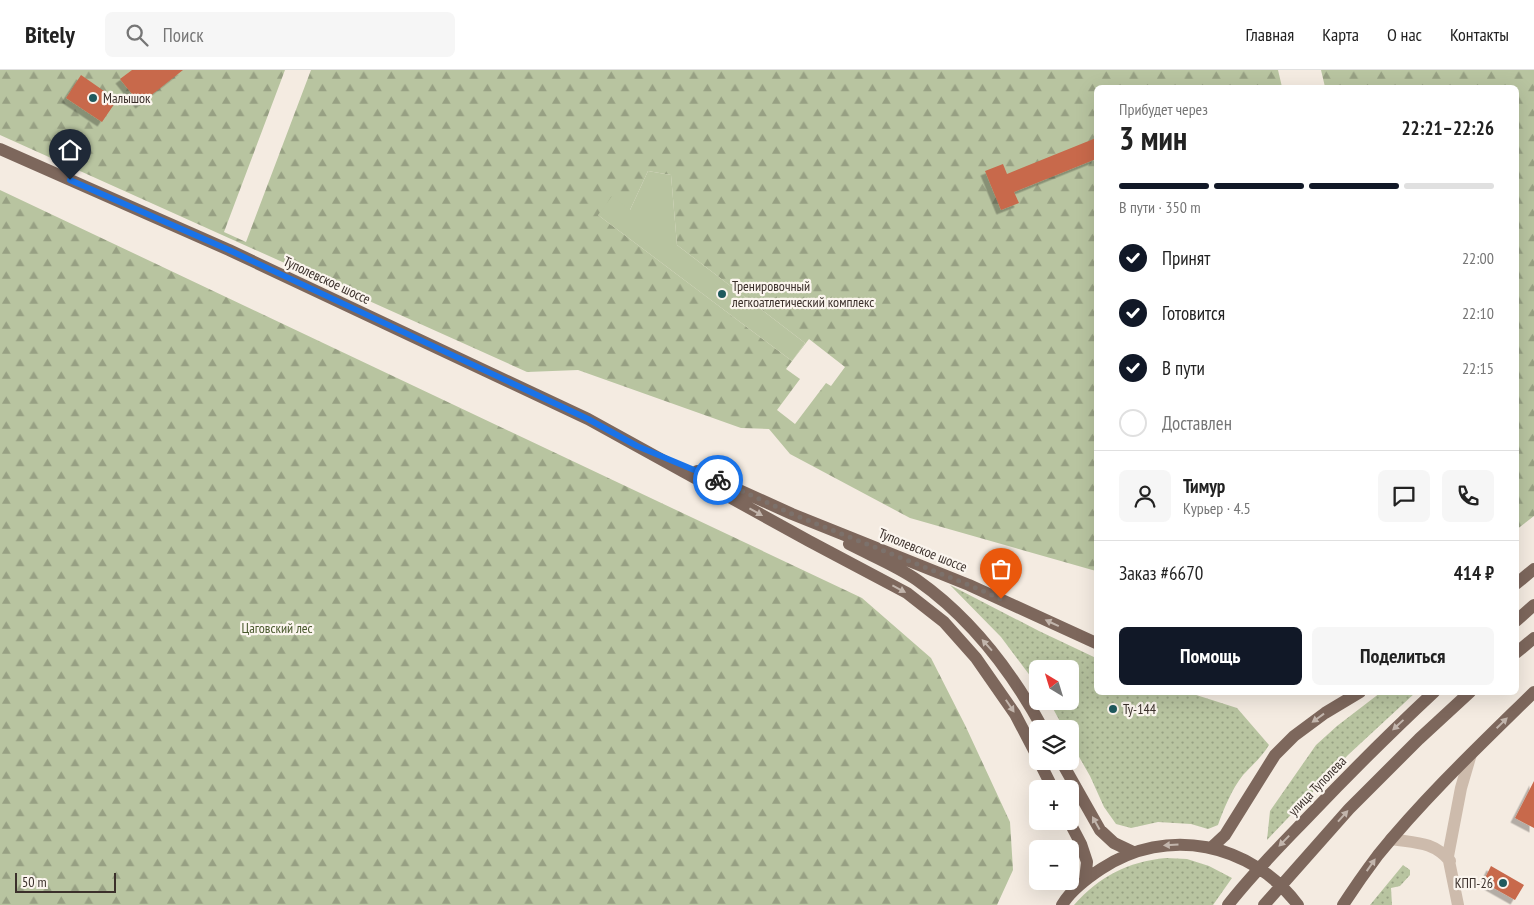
<!DOCTYPE html>
<html lang="ru">
<meta charset="utf-8">
<style>
body{margin:0;font-family:"PT Sans Narrow",sans-serif;background:#f6f6f6;color:#222;height:100vh;display:flex;flex-direction:column;font-size:19px;white-space:nowrap}
*{box-sizing:border-box;margin:0}
p{font-size:16px;color:#767676}
.icon{flex:none;width:28px;height:28px;fill:none;stroke:currentColor;stroke-width:2;stroke-linecap:round;stroke-linejoin:round}
.map{position:relative;flex:1;overflow:hidden}
.drawer{position:absolute;left:1094px;top:15px;width:425px;height:610px;display:flex;flex-direction:column;background:#fff;border-radius:8px;box-shadow:0 5px 20px #0002}
.drawer>*{flex:none}
.needle{width:32px;rotate:322deg}
.tools{position:absolute;left:1029px;top:590px;display:grid;gap:10px}
.tools a{display:grid;place-items:center;width:50px;height:50px;border-radius:8px;background:#fff;box-shadow:0 5px 20px #0002;font-size:25px}
.scale{position:absolute;left:15px;bottom:12px;width:101px;box-sizing:border-box;padding-left:5px;border:2px solid #3b302b;border-top:0;font-size:14px;line-height:18px;white-space:nowrap;color:#3b302b;-webkit-text-stroke:4px #fbf5ee;paint-order:stroke}
.pin{position:absolute;display:grid;place-items:center;width:42px;height:42px;color:#fff;margin:-51px -21px;border-radius:50% 50% 50% 0;rotate:-45deg;box-shadow:0 0 5px #0007}
.pin .icon{rotate:45deg}
.courier{position:absolute;display:grid;place-items:center;width:50px;height:50px;margin:-25px;border:4px solid #1a73e8;border-radius:50%;background:#fff;color:#222;box-shadow:0 1px 6px #0007}
.head em{font-style:normal;font-weight:600}
.head div{display:flex;flex-direction:column-reverse}
.head{display:flex;align-items:center;justify-content:space-between;height:85px;padding:0 25px}
h1{font-size:32px;font-weight:600;line-height:38px}
.bar{display:grid;grid-template-columns:repeat(4,1fr);gap:8px 5px;align-content:center;height:60px;padding:0 25px}
.bar i{height:6px;border-radius:4px;background:#e0e0e0}
.bar .active{background:#111827}
.bar p{grid-column:span 4}
.line{display:flex;align-items:center;gap:12px;padding:0 25px;border-top:1px solid #e0e0e0}
.line div{flex:1}
.round{display:grid;place-items:center;flex:none;width:52px;height:52px;border-radius:8px;background:#f6f6f6}
ol{padding:0 25px;list-style:none}
li{display:flex;align-items:center;gap:15px;height:55px}
li p{margin-inline-start:auto}
li .icon{padding:5px;border-radius:50%;background:#111827;color:#fff;stroke-width:4}
li:last-child{color:#767676}
li i{width:28px;height:28px;border:2px solid #e0e0e0;border-radius:50%}
.primary-button{display:flex;gap:10px;margin-top:auto;padding:10px 25px}
.primary-button a{flex:1;height:58px;border-radius:8px;background:#111827;color:#fff;font-size:20px;font-weight:600;line-height:58px;text-align:center}
.primary-button a+a{background:#f6f6f6;color:#222}
header{display:flex;align-items:center;gap:30px;box-sizing:border-box;height:70px;padding:0 25px;background:#fff;border-bottom:1px solid #e0e0e0}
header strong{font-size:24px}
nav{display:flex;gap:28px;margin-inline-start:auto;font-size:18px}
.search{width:350px;height:45px;background:#f6f6f6;display:flex;align-items:center;gap:12px;box-sizing:border-box;padding:0 18px;border-radius:8px;color:#767676;font-size:19px}
.map>svg:first-child{display:block}
</style>
<header>
<strong>Bitely</strong>
<div class="search"><svg class="icon" aria-label="search" viewBox="0 0 24 24"><circle cx="10" cy="10" r="6"/><path d="M15 15l6 6"/></svg>Поиск</div>
<nav><a>Главная</a><a>Карта</a><a>О нас</a><a>Контакты</a></nav>
</header>
<div class="map">
<svg width="1534" height="835" viewBox="0 0 1534 835">
<defs>
<pattern id="grass-dots" width="8" height="8" patternUnits="userSpaceOnUse" patternTransform="scale(1.25)"><rect width="8" height="8" fill="#b8c4a0"/><path d="M2 2h.1M6 6h.1" fill="none" stroke="#97a083" stroke-width="1.8" stroke-linecap="round"/></pattern>
<pattern id="forest-firs" width="22" height="20" patternUnits="userSpaceOnUse" patternTransform="scale(1.25)"><rect width="22" height="20" fill="#b8c4a0"/><path d="M5 1l3.5 6h-7zM16 11l3.5 6h-7z" fill="#97a083"/></pattern>
<filter id="shadow"><feDropShadow dx="-4.5" dy="4.5" stdDeviation="0" flood-color="#0004"/></filter>
</defs>
<rect width="100%" height="100%" fill="#f4ebe1"/>
<path fill="url(#grass-dots)" d="M 950,515 L 1039,561 L 1096,588 L 1096,622 L 1190,623 L 1237,638 L 1269,675 C 1262,687 1252,695 1243,705 C 1232,719 1224,738 1218,755 L 1208,759 L 1191,754 L 1158,752 L 1131,758 L 1116,754 L 1104,737 L 1090,706 L 1070,671 L 1070,659 L 1064,659 L 1049,631 L 1070,631 L 1070,599 L 1038,599 L 1037,615 L 1001,567 Z
M 1380,623 L 1415,623 L 1348,685 L 1267,770 L 1270,741 L 1316,675 L 1337,656 Z
M 1166,788 L 1187,789 L 1209,796 L 1232,808 L 1213,835 L 1074,835 C 1100,806 1127,792 1166,788 Z
M 1403,795 L 1410,800 L 1410,805 L 1400,816 L 1391,818 L 1392,835 L 1370,835 Z"/>
<path fill="url(#forest-firs)" fill-rule="evenodd" d="M 0,0 L 285,0 L 224,162 L 246,172 L 311,0 L 1278,0 L 1282,17 L 1096,18 L 1096,501 L 910,448 L 790,384 L 769,359 L 741,358 L 578,300 L 527,302 L 0,65 ZM 648,101 L 671,105 L 677,175 L 805,273 L 792,291 L 598,145 L 630,140 ZM 809,269 L 845,297 L 831,316 L 826,313 L 795,354 L 777,340 L 800,309 L 786,299 Z
M 1321,0 L 1534,0 L 1534,446 L 1516,460 L 1516,18 L 1325,17 Z
M 0,120 L 862,528 L 931,588 L 965,655 L 1010,752 L 1013,800 L 997,835 L 0,835 Z"/>
<path fill="#b8c4a0" d="M 648,101 L 671,105 L 677,175 L 805,273 L 792,291 L 598,145 L 612,126 L 630,140 Z"/>
<path fill="#c8694b" filter="url(#shadow)" d="M 132,0 L 183,0 L 140,34 L 120,9 Z
M 81,5 L 117,30 L 102,52 L 66,28 Z
M 1096,68 L 1096,89 L 1014,122 L 1019,133 L 1001,140 L 985,101 L 1003,94 L 1007,104 Z
M 1534,711 L 1534,758 L 1515,748 Z
M 1491,796 L 1524,815 L 1515,830 L 1483,812 Z"/>
<g fill="none" stroke-linecap="round" stroke-linejoin="round">
<path stroke="#cdbbac" stroke-width="12" d="M 1391,769 C 1415,773 1433,771 1450,791
M 1458,835 L 1448,786 L 1461,718 L 1471,684"/>
<path stroke="#7d675c" stroke-width="12" d="M 0,79 L 229,180 L 588,349 L 809,471 L 907,523 L 944,552 L 976,588 L 1015,644 L 1038,688
M 697,401 L 792,444 L 969,515 L 1096,573
M 849,474 C 872,486 897,496 917,510 C 971,548 1012,602 1043,659
M 1516,514 L 1534,499
M 1516,551 L 1534,535
M 1516,583 L 1534,568
M 1039,691 L 1053,719
M 1061,691 L 1100,760 L 1114,773 L 1133,782
M 1069,751 L 1081,774 L 1087,792 L 1085,810
M 1211,778 L 1225,765 L 1275,685 L 1294,666 L 1325,643 L 1360,622
M 1062,835 C 1071,820 1086,809 1101,799 C 1167,755 1251,773 1298,835
M 1228,835 C 1252,804 1280,776 1307,748 C 1348,705 1390,663 1434,622
M 1264,835 L 1349,739 L 1419,669 L 1470,622
M 1343,835 C 1354,818 1366,801 1378,785 C 1425,727 1480,675 1534,622"/>
</g>
<defs><path id="oneway-solid" d="M-6-.8H1V-3.2L6.5 0L1 3.2V.8H-6Z" transform="scale(1.25)"/></defs>
<g fill="#c2b5ac">
<use href="#oneway-solid" transform="translate(756 442) rotate(29)"/>
<use href="#oneway-solid" transform="translate(899 519) rotate(28)"/>
<use href="#oneway-solid" transform="translate(1052 553) rotate(-155)"/>
<use href="#oneway-solid" transform="translate(987 575) rotate(-132)"/>
<use href="#oneway-solid" transform="translate(1010 636) rotate(56)"/>
<use href="#oneway-solid" transform="translate(1318 648) rotate(144)"/>
<use href="#oneway-solid" transform="translate(1502 653) rotate(-44)"/>
<use href="#oneway-solid" transform="translate(1398 655) rotate(137)"/>
<use href="#oneway-solid" transform="translate(1343 746) rotate(-48)"/>
<use href="#oneway-solid" transform="translate(1096 753) rotate(-119)"/>
<use href="#oneway-solid" transform="translate(1284 771) rotate(134)"/>
<use href="#oneway-solid" transform="translate(1171 775) rotate(177)"/>
<use href="#oneway-solid" transform="translate(1371 795) rotate(-55)"/>
</g>
<g fill="none" stroke-linecap="round" stroke-linejoin="round">
<path stroke="#7c716b" stroke-width="5" stroke-dasharray="0 9" d="M 718,410 L 792,444 L 969,515 L 1001,529"/>
<path stroke="#1a73e8" stroke-width="6" d="M 70,110 L 229,180 L 588,349 L 637,376 L 718,410"/>
</g>
<g fill="#1f5a5e" stroke="#fbf5ee" stroke-width="2">
<circle cx="93" cy="28" r="5"/>
<circle cx="722" cy="224" r="5"/>
<circle cx="1113" cy="639" r="5"/>
<circle cx="1503" cy="813" r="5"/>
</g>
<g text-anchor="middle" stroke-width="4.5" stroke-linejoin="round" paint-order="stroke">
<g font-size="14" fill="#3b302b" stroke="#fbf5ee" text-anchor="start">
<text x="103" y="33">Малышок</text>
<text x="732" y="221">Тренировочный<tspan x="732" dy="16">легкоатлетический комплекс</tspan></text>
<text x="1123" y="644">Ty-144</text>
<text x="1493" y="818" text-anchor="end">КПП-26</text>
</g>
<g font-size="14" fill="#3b302b" stroke="#fbf5ee">
<text transform="translate(327 210) rotate(25)" y="5">Туполевское шоссе</text>
<text transform="translate(923 480) rotate(22)" y="5">Туполевское шоссе</text>
<text transform="translate(1317 716) rotate(-46)" y="5">улица Туполева</text>
</g>
<g font-size="14" fill="#4a5a2e" stroke="#fbf5ee">
<text x="277" y="563">Цаговский лес</text>
</g>
</g>
</svg>
<div class="tools">
<a><svg class="needle" viewBox="-14 -14 28 28"><path d="M0-13l5 13h-10z" fill="#e53935"/><path d="M0 13l5-13h-10z" fill="#767676"/></svg></a>
<a><svg class="icon" aria-label="layers" viewBox="0 0 24 24"><path d="M12 4l9 5-9 5-9-5zM3 14l9 5 9-5"/></svg></a>
<a>+</a>
<a>−</a>
</div>
<div class="scale">50 m</div>
<div class="pin" style="left:1001px;top:529px;background:#ea580c"><svg class="icon" aria-label="bag" viewBox="0 0 24 24"><path d="M5 8h14l-1 12H6zM9 8a3 3 0 0 1 6 0"/></svg></div>
<div class="pin" style="left:70px;top:110px;background:#1f2937"><svg class="icon" aria-label="home" viewBox="0 0 24 24"><path d="M3 11l9-7 9 7M6 9v11h12V9"/></svg></div>
<div class="courier" style="left:718px;top:410px"><svg class="icon" aria-label="bike" viewBox="0 0 24 24"><circle cx="6" cy="16" r="4"/><circle cx="18" cy="16" r="4"/><path d="M6 16l4-8h5l3 8M10 8l3 8H6M13 5h3"/></svg></div>
<section class="drawer">
<div class="head"><div><h1>3 мин</h1><p>Прибудет через</p></div><em>22:21–22:26</em></div>
<div class="bar"><i class="active"></i><i class="active"></i><i class="active"></i><i></i><p>В пути · 350 m</p></div>
<ol>
<li><svg class="icon" aria-label="check" viewBox="0 0 24 24"><path d="M5 12l5 5 9-10"/></svg>Принят<p>22:00</p></li>
<li><svg class="icon" aria-label="check" viewBox="0 0 24 24"><path d="M5 12l5 5 9-10"/></svg>Готовится<p>22:10</p></li>
<li><svg class="icon" aria-label="check" viewBox="0 0 24 24"><path d="M5 12l5 5 9-10"/></svg>В пути<p>22:15</p></li>
<li><i></i>Доставлен</li>
</ol>
<div class="line" style="height:90px"><a class="round"><svg class="icon" aria-label="person" viewBox="0 0 24 24"><circle cx="12" cy="8" r="4"/><path d="M4 21q1-7 8-7t8 7"/></svg></a><div><b>Тимур</b><p>Курьер · 4.5</p></div><a class="round"><svg class="icon" aria-label="chat" viewBox="0 0 24 24"><path d="M4 5h16v11H9l-5 4z"/></svg></a><a class="round"><svg class="icon" aria-label="phone" viewBox="0 0 24 24"><path d="M5 4h4l2 5-3 2q2 4 5 5l2-3 5 2v4C11 20 4 13 5 4z"/></svg></a></div>
<div class="line" style="height:65px"><div>Заказ #6670</div><b>414 ₽</b></div>
<div class="primary-button"><a>Помощь</a><a>Поделиться</a></div>
</section>
</div>
